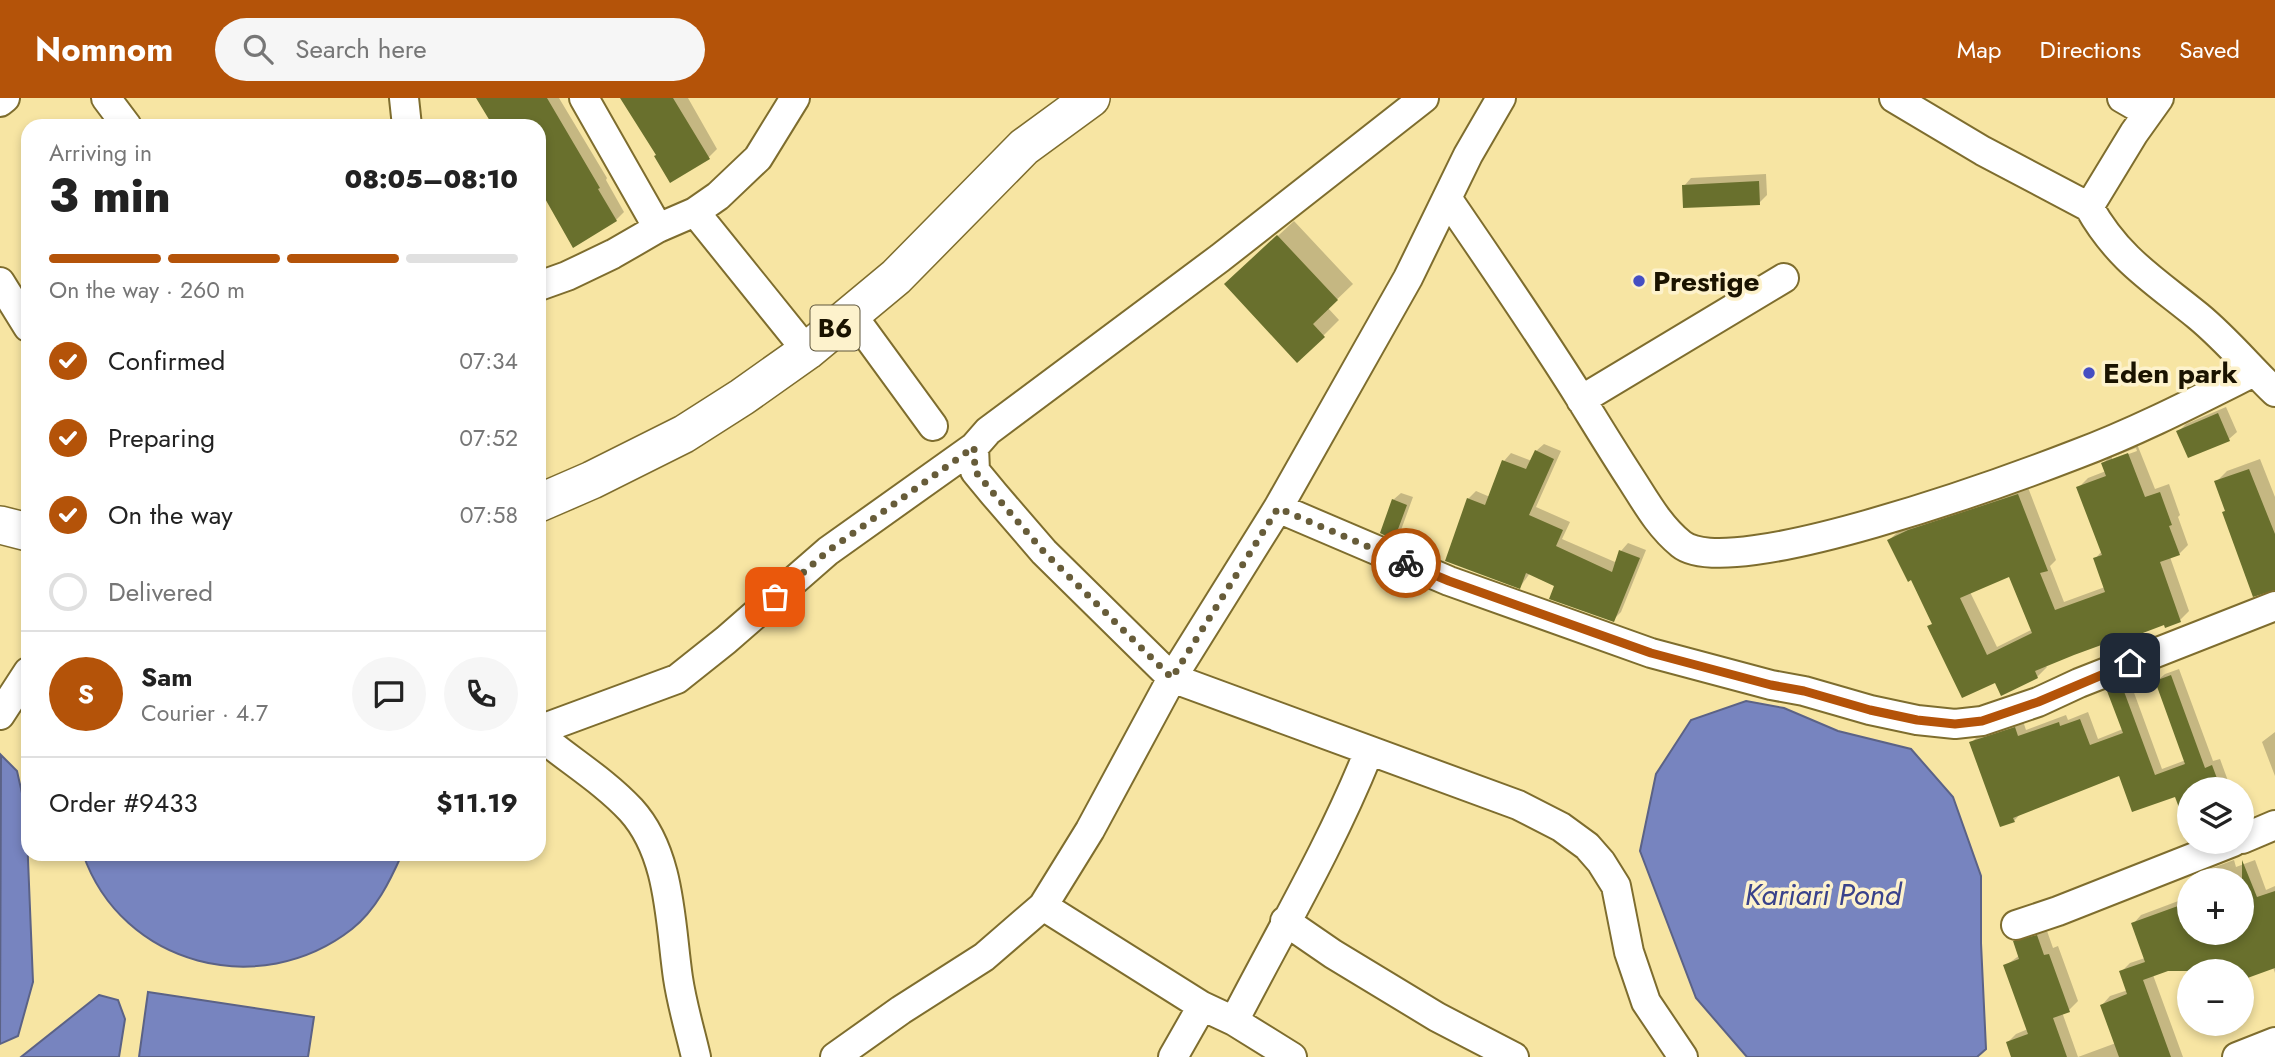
<!DOCTYPE html>
<meta charset="utf-8">
<style>
body{margin:0;font-family:Jost,sans-serif;background:#f6f6f6;color:#222;height:100vh;display:flex;flex-direction:column;font-size:26px;white-space:nowrap}
*{box-sizing:border-box;margin:0}
p{font-size:23px;color:#767676}
.icon{flex:none;width:38px;height:38px;fill:none;stroke:currentColor;stroke-width:2;stroke-linecap:round;stroke-linejoin:round}
.map{position:relative;flex:1;overflow:hidden}
.details{position:absolute;left:21px;top:21px;width:525px;height:742px;display:flex;flex-direction:column;background:#fff;border-radius:21px;box-shadow:0 4px 10px #0003}
.details>*{flex:none}
.buttons{position:absolute;left:2177px;top:679px;display:grid;gap:14px}
.buttons a{display:grid;place-items:center;width:77px;height:77px;border-radius:50%;background:#fff;box-shadow:0 4px 10px #0003;font-size:35px}
.pin{position:absolute;display:grid;place-items:center;width:60px;height:60px;color:#fff;margin:-30px;border-radius:14px;box-shadow:0 4px 10px #0006}
.courier{position:absolute;display:grid;place-items:center;width:70px;height:70px;margin:-35px;border:5px solid #b45309;border-radius:50%;background:#fff;color:#222;box-shadow:0 2px 9px #0007}
.summary em{font-style:normal;font-weight:800}
.summary div{display:flex;flex-direction:column-reverse}
.summary{display:flex;align-items:center;justify-content:space-between;height:119px;padding:0 28px}
h1{font-size:46px;font-weight:800;line-height:52px}
.bar{display:grid;grid-template-columns:repeat(4,1fr);gap:10px 7px;align-content:center;height:84px;padding:0 28px}
.bar i{height:9px;border-radius:5px;background:#e0e0e0}
.bar .current{background:#b45309}
.bar p{grid-column:span 4}
.line{display:flex;align-items:center;gap:18px;padding:0 28px;border-top:2px solid #e0e0e0}
.line div{flex:1}
.round{display:grid;place-items:center;flex:none;width:74px;height:74px;border-radius:37px;background:#f6f6f6}
ol{padding:0 28px;list-style:none}
li{display:flex;align-items:center;gap:21px;height:77px}
li p{margin-inline-start:auto}
li .icon{padding:7px;border-radius:50%;background:#b45309;color:#fff;stroke-width:4}
li:last-child{color:#767676}
li i{width:38px;height:38px;border:4px solid #e0e0e0;border-radius:50%}
header{display:flex;align-items:center;gap:42px;box-sizing:border-box;height:98px;padding:0 35px;background:#b45309;color:#fff}
header strong{font-size:33px}
nav{display:flex;gap:38px;margin-inline-start:auto;font-size:24px}
.search{width:490px;height:63px;background:#f6f6f6;display:flex;align-items:center;gap:18px;box-sizing:border-box;padding:0 24px;border-radius:38px;color:#767676;font-size:26px}
.map>svg:first-child{display:block}
</style>
<header>
<strong>Nomnom</strong>
<div class="search"><svg class="icon" aria-label="search" viewBox="0 0 24 24"><circle cx="10" cy="10" r="6"/><path d="M15 15l6 6"/></svg>Search here</div>
<nav><a>Map</a><a>Directions</a><a>Saved</a></nav>
</header>
<div class="map">
<svg width="2275" height="959" viewBox="0 0 2275 959">
<rect width="100%" height="100%" fill="#f7e5a3"/>
<path fill="#7784bf" stroke="#5b6286" stroke-width="2" d="M 1746,603 L 1784,610 L 1838,633 L 1911,651 L 1953,699 L 1981,778 L 1981,845 L 1986,951 L 1977,959 L 1747,959 L 1696,900 L 1640,753 L 1656,676 L 1691,622 Z
M 1,657 L 17,673 L 26,713 L 33,884 L 18,938 L 0,946 Z
M 83,756 L 402,756 C 390,783 376,812 352,831 C 260,903 122,868 83,756 Z
M 148,894 L 314,919 L 308,959 L 139,959 Z
M 99,897 L 118,902 L 125,921 L 119,959 L 21,959 Z"/>
<path fill="#0003" fill-rule="evenodd" d="M 478,0 L 559,0 L 607,80 L 606,82 L 624,114 L 616,122 L 539,80 L 539,28 L 508,28 Z
M 623,0 L 688,0 L 717,51 L 709,59 L 658,56 Z
M 1766,76 L 1767,97 L 1759,105 L 1684,88 L 1691,80 Z
M 1294,123 L 1353,186 L 1328,210 L 1339,222 L 1323,238 L 1242,171 Z
M 2226,309 L 2237,334 L 2229,341 L 2178,334 L 2186,326 Z
M 1544,346 L 1561,353 L 1536,409 L 1570,424 L 1562,441 L 1615,464 L 1621,453 L 1628,445 L 1646,452 L 1621,514 L 1613,522 L 1556,487 L 1530,475 L 1520,489 L 1468,401 L 1476,393 L 1490,399 L 1504,363 L 1511,355 L 1532,363 L 1536,353 Z
M 2137,346 L 2155,391 L 2169,386 L 2180,417 L 2178,419 L 2188,447 L 2179,456 L 2170,459 L 2189,513 L 2180,522 L 2127,535 L 2045,567 L 2047,569 L 2037,579 L 1995,582 L 1934,525 L 1912,480 L 1889,442 L 1899,433 L 1919,423 L 2027,387 L 2056,462 L 2050,468 L 2064,504 L 2105,489 L 2095,461 L 2102,453 L 2078,390 L 2088,380 L 2106,373 L 2103,365 L 2113,356 ZM 2136,350 L 2137,353 L 2112,362 L 2112,359 ZM 2010,476 L 2033,531 L 1997,549 L 1970,494 Z
M 2260,361 L 2275,399 L 2275,491 L 2226,412 L 2216,384 L 2227,373 Z
M 1401,395 L 1413,399 L 1401,432 L 1394,439 L 1393,402 Z
M 2179,571 L 2213,663 L 2220,661 L 2231,691 L 2189,691 L 2189,714 L 2184,716 L 2176,696 L 2120,676 L 2021,715 L 2014,723 L 1971,645 L 1979,637 L 2023,623 L 2026,632 L 2066,617 L 2068,622 L 2088,614 L 2098,641 L 2123,631 L 2109,593 L 2117,586 L 2129,581 L 2162,671 L 2186,662 L 2157,583 L 2165,576 Z
M 2275,634 L 2275,678 L 2262,644 Z
M 2234,762 L 2236,769 L 2255,762 L 2266,792 L 2275,788 L 2275,875 L 2273,869 L 2243,881 L 2242,886 L 2242,873 L 2198,873 L 2194,862 L 2153,877 L 2183,959 L 2013,959 L 2008,944 L 2016,936 L 2028,931 L 2005,868 L 2020,857 L 2015,844 L 2023,835 L 2046,830 L 2053,850 L 2058,848 L 2078,903 L 2069,912 L 2062,914 L 2078,959 L 2116,945 L 2102,907 L 2110,898 L 2128,892 L 2121,874 L 2130,865 L 2145,860 L 2133,826 L 2141,817 L 2189,799 L 2189,835 L 2242,835 L 2242,782 L 2190,782 L 2196,776 Z"/>
<path fill="#69702d" fill-rule="evenodd" d="M 476,0 L 547,0 L 600,90 L 598,91 L 617,123 L 573,150 L 539,90 L 539,28 L 493,28 Z
M 620,0 L 673,0 L 710,61 L 670,85 L 654,58 L 656,57 Z
M 1759,83 L 1760,107 L 1683,110 L 1682,87 Z
M 1277,137 L 1338,202 L 1313,226 L 1325,239 L 1297,265 L 1224,186 Z
M 2218,315 L 2230,343 L 2188,360 L 2176,333 Z
M 1535,352 L 1554,361 L 1529,417 L 1563,432 L 1556,448 L 1612,474 L 1619,452 L 1640,460 L 1614,524 L 1549,501 L 1554,488 L 1526,475 L 1520,491 L 1445,463 L 1467,400 L 1485,407 L 1502,362 L 1526,371 Z
M 2128,355 L 2145,399 L 2160,394 L 2172,427 L 2169,428 L 2180,457 L 2160,464 L 2181,524 L 2165,530 L 2164,527 L 2127,541 L 2126,538 L 2074,557 L 2035,573 L 2038,580 L 2001,598 L 1995,585 L 1962,600 L 1927,528 L 1932,526 L 1911,482 L 1908,484 L 1887,442 L 1908,432 L 2018,396 L 2048,473 L 2040,475 L 2055,512 L 2105,494 L 2093,460 L 2102,457 L 2076,389 L 2106,378 L 2101,365 ZM 2009,479 L 2032,535 L 1987,557 L 1960,500 Z
M 2249,371 L 2275,436 L 2275,492 L 2253,499 L 2222,414 L 2225,413 L 2214,383 Z
M 1392,401 L 1407,407 L 1394,442 L 1380,435 Z
M 2171,577 L 2205,670 L 2212,667 L 2221,691 L 2189,691 L 2189,731 L 2187,731 L 2175,699 L 2132,714 L 2119,678 L 2013,720 L 2015,724 L 2000,729 L 1969,644 L 2015,629 L 2018,638 L 2059,624 L 2060,628 L 2080,621 L 2090,647 L 2123,635 L 2107,593 L 2122,588 L 2155,677 L 2185,666 L 2155,583 Z
M 2242,762 L 2257,799 L 2275,793 L 2275,870 L 2242,882 L 2242,873 L 2168,873 L 2143,882 L 2171,959 L 2119,959 L 2100,907 L 2127,896 L 2119,873 L 2145,864 L 2131,825 L 2189,804 L 2189,835 L 2242,835 Z
M 2037,837 L 2044,857 L 2049,856 L 2070,914 L 2053,920 L 2067,959 L 2011,959 L 2006,944 L 2028,936 L 2003,867 L 2019,861 L 2013,843 Z"/>
<g fill="none" stroke-linecap="round" stroke-linejoin="round">
<g stroke="#7e6d2e" stroke-width="32">
<path id="minor" d="M 106,0 L 127,28
M 404,0 L 407,28
M 584,0 L 658,130
M 1424,0 L 1220,160 L 988,333 L 974,349 L 975,373 L 994,396 L 1044,454 L 1172,580 L 1518,707 L 1561,729 L 1587,748 L 1601,764 L 1616,788 L 1629,854 L 1646,904 L 1683,959
M 1894,0 L 1983,53 L 2089,109
M 2122,0 L 2148,15
M 2159,0 L 2134,35 L 2089,109 C 2118,161 2154,182 2198,218 C 2226,241 2249,269 2275,294
M 0,4 L 5,0
M 1447,100 C 1492,166 1537,231 1579,298 C 1597,327 1614,355 1633,384 C 1647,406 1660,429 1681,446 C 1729,486 2015,380 2077,356 C 2138,333 2196,303 2254,274
M 695,114 L 807,253
M 0,184 L 28,229
M 539,188 L 567,178 L 613,156 L 658,130 L 695,114 L 718,98 L 758,60 L 795,0
M 852,217 L 933,328
M 1581,302 L 1784,180
M 1278,410 L 1449,483 L 1651,555 L 1771,587 L 1804,593 L 1870,612 L 1917,622 L 1955,626 L 1982,623 L 2038,604 L 2079,585 L 2275,508
M 0,617 L 28,574
M 539,632 L 677,581 L 726,542 L 828,453 L 974,349
M 539,637 C 569,662 604,683 631,712 C 671,756 670,825 678,880 C 682,907 690,933 696,959
M 2242,741 L 2275,727
M 1043,808 L 1202,908 L 1234,923 L 1292,959
M 1285,823 L 1333,856 L 1437,919 L 1514,959
M 2016,827 L 2058,813 L 2233,744
M 1234,923 C 1280,834 1332,746 1369,653
M 835,959 L 901,912 L 984,859 L 1043,808 L 1090,732 L 1172,580 L 1278,410 L 1408,180 L 1468,57 L 1501,0
M 1173,959 L 1202,908
M 2237,959 L 2275,944"/>
</g>
<g stroke="#7e6d2e" stroke-width="40">
<path id="major" d="M 539,405 L 592,382 L 684,336 L 742,299 L 807,253 L 896,179 L 1024,49 L 1091,0
M 0,427 L 28,434"/>
</g>
<use href="#minor" stroke="#fff" stroke-width="28"/>
<use href="#major" stroke="#fff" stroke-width="37"/>
</g>
<g fill="none" stroke-linecap="round" stroke-linejoin="round">
<path stroke="#675c39" stroke-width="7" stroke-dasharray="0 12.6" d="M 775,499 L 828,453 L 974,349 L 975,373 L 994,396 L 1044,454 L 1172,580 L 1278,410 L 1406,465"/>
<path stroke="#b45309" stroke-width="9" d="M 1406,465 L 1449,483 L 1651,555 L 1771,587 L 1804,593 L 1870,612 L 1917,622 L 1955,626 L 1982,623 L 2038,604 L 2130,565"/>
</g>
<g fill="#454ec2" stroke="#fdf2cc" stroke-width="2.5">
<circle cx="1639" cy="183" r="7"/>
<circle cx="2089" cy="275" r="7"/>
</g>
<g text-anchor="middle" stroke-width="7" stroke-linejoin="round" paint-order="stroke">
<rect fill="#fdf2cc" stroke="#5e563d" stroke-width="2" x="810.5" y="207.5" width="49" height="45" rx="5"/>
<g font-size="26" font-weight="bold" fill="#1a1300">
<text x="835" y="239">B6</text>
</g>
<g font-size="28" font-weight="bold" fill="#1a1300" stroke="#fdf2cc" text-anchor="start">
<text x="1653" y="193">Prestige</text>
<text x="2103" y="285">Eden park</text>
</g>
<g font-size="30" font-style="italic" fill="#39428b" stroke="#fdf2cc">
<text x="1823" y="807">Kariari Pond</text>
</g>
</g>
</svg>
<div class="buttons">
<a><svg class="icon" aria-label="layers" viewBox="0 0 24 24"><path d="M12 4l9 5-9 5-9-5zM3 14l9 5 9-5"/></svg></a>
<a>+</a>
<a>−</a>
</div>
<div class="pin" style="left:775px;top:499px;background:#ea580c"><svg class="icon" aria-label="bag" viewBox="0 0 24 24"><path d="M5 8h14l-1 12H6zM9 8a3 3 0 0 1 6 0"/></svg></div>
<div class="pin" style="left:2130px;top:565px;background:#1f2937"><svg class="icon" aria-label="home" viewBox="0 0 24 24"><path d="M3 11l9-7 9 7M6 9v11h12V9"/></svg></div>
<div class="courier" style="left:1406px;top:465px"><svg class="icon" aria-label="bike" viewBox="0 0 24 24"><circle cx="6" cy="16" r="4"/><circle cx="18" cy="16" r="4"/><path d="M6 16l4-8h5l3 8M10 8l3 8H6M13 5h3"/></svg></div>
<section class="details">
<div class="summary"><div><h1>3 min</h1><p>Arriving in</p></div><em>08:05–08:10</em></div>
<div class="bar"><i class="current"></i><i class="current"></i><i class="current"></i><i></i><p>On the way · 260 m</p></div>
<ol>
<li><svg class="icon" aria-label="check" viewBox="0 0 24 24"><path d="M5 12l5 5 9-10"/></svg>Confirmed<p>07:34</p></li>
<li><svg class="icon" aria-label="check" viewBox="0 0 24 24"><path d="M5 12l5 5 9-10"/></svg>Preparing<p>07:52</p></li>
<li><svg class="icon" aria-label="check" viewBox="0 0 24 24"><path d="M5 12l5 5 9-10"/></svg>On the way<p>07:58</p></li>
<li><i></i>Delivered</li>
</ol>
<div class="line" style="height:126px"><b class="round" style="background:#b45309;color:#fff">S</b><div><b>Sam</b><p>Courier · 4.7</p></div><a class="round"><svg class="icon" aria-label="chat" viewBox="0 0 24 24"><path d="M4 5h16v11H9l-5 4z"/></svg></a><a class="round"><svg class="icon" aria-label="phone" viewBox="0 0 24 24"><path d="M5 4h4l2 5-3 2q2 4 5 5l2-3 5 2v4C11 20 4 13 5 4z"/></svg></a></div>
<div class="line" style="height:91px"><div>Order #9433</div><b>$11.19</b></div>
</section>
</div>
